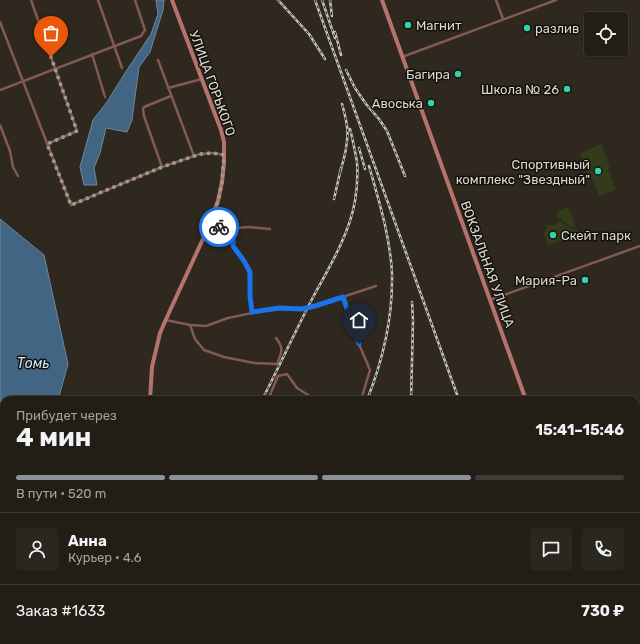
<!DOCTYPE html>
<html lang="ru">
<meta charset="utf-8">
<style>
body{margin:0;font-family:Rubik,sans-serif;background:#2a271f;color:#f1f3f6;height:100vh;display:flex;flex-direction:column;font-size:15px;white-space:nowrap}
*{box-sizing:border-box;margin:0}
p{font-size:13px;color:#a2a2a1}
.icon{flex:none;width:22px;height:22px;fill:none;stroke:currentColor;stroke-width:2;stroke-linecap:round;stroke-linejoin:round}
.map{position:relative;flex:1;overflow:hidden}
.sheet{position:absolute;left:0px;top:396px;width:640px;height:248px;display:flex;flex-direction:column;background:#221e16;border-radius:12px 12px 0 0;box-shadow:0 1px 3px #0004,0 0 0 1px #3f3c35}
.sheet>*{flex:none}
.tools{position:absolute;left:584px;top:12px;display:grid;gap:8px}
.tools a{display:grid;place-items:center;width:44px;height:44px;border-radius:4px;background:#221e16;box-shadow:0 1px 3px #0004,0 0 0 1px #3f3c35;font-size:20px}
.pin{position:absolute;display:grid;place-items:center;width:34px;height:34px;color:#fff;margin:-41px -17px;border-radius:50% 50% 50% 0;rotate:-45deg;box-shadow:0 0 4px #0007}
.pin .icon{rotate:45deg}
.courier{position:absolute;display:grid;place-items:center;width:40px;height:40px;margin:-20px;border:3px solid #1a73e8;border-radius:50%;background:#fff;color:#222;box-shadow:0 1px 5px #0007}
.headline em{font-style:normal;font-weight:700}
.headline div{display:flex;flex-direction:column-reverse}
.headline{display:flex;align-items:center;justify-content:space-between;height:68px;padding:0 16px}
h1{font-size:26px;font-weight:700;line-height:30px}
.bar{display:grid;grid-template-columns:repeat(4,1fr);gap:6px 4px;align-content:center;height:48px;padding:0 16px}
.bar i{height:5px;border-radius:3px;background:#3f3c35}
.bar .current{background:#8c9099}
.bar p{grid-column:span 4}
.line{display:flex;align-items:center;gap:10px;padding:0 16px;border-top:1px solid #3f3c35}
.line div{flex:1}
.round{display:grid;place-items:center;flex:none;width:42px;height:42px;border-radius:4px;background:#2a271f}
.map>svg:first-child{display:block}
</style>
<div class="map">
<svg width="640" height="644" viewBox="0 0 640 644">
<rect width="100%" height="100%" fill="#2e281e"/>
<path fill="#333c1a" d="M 602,144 L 610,167 L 608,168 L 616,190 L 599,196 L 591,174 L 588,175 L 580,153 Z
M 568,207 L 576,227 L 573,228 L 561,220 L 562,218 L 560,219 L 557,217 L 558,210 L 561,209 L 563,210 L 563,209 Z
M 560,221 L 573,230 L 577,229 L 579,235 L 548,245 L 544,234 L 547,225 L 554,225 Z"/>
<path fill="#426584" stroke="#70879b" d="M 156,0 L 164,0 L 163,10 L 150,52 L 139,67 L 132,120 L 127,132 L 106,128 L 100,153 L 94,168 L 97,185 L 84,185 L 80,167 L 93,120 L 107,102 L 125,73 L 151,34 L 158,14 Z
M 0,219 L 44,255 L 68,364 L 58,400 L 4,400 L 4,525 L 0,524 Z"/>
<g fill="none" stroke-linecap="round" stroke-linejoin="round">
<path stroke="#835954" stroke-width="2.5" d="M 31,0 L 77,131 L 47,144
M 98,0 L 122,68
M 496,0 L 503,19
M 0,22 L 71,205 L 162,167 L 200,154 L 213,153 L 224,155
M 92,54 L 105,97
M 402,57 L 556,0
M 158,60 L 194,156
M 168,88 L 202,79
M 0,90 L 141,36 L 145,30 L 135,0
M 0,125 L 10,151 L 13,167 L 18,176
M 162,167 L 144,116 L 143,109 L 144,107 L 171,96
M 210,224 L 225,229 L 249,227 L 270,229
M 233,229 L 233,246 L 244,261 L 249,272 L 250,296 L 252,313
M 343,297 L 359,344 L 370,370 L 361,400
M 490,300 L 640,246
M 166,320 L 190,325 L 206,326 L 228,318 L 252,313 L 279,308 L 302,309 L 315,306 L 376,286
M 190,325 L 195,339 L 204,350 L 224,357 L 254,363 L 277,364 C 282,352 284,348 276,338
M 270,400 L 270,395 L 278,376 L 287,374 L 297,388 L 316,400
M 636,528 L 640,527
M 636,592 L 640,590"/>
<path stroke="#b5736c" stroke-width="4" d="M 382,0 L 526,400
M 150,400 L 152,367 L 160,333 L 167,317 L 208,228 L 218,201 L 222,182 L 224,163 L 224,142 L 221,130 L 172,0
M 233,640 L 235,644
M 613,640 L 615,644"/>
<g stroke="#c7c3bc" stroke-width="2.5">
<path id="rail" d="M 278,0 L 309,34 L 325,59
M 315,0 L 459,400
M 322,0 L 335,38
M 330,0 L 332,16
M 335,32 L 341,55
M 346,70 L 355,88 L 366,104 L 379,119 L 387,131 L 405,176
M 359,148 L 365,169
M 340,173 C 344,159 349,141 347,126 C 346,119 344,111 342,104
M 334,199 L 341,168
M 262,400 C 279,367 294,334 311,301 C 327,271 349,236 355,201 C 357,189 358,175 357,162 C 355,151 353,140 350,129
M 367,400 C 383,360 393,316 392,273 C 390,236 379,201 369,166
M 411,400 L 413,321 L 412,302
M 309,640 L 309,644
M 438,640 L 439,644
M 545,640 L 547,644
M 156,644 L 156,640"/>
</g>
<use href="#rail" stroke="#14110d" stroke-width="1" stroke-dasharray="3" stroke-linecap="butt"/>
</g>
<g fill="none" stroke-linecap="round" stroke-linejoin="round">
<path stroke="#9e9a92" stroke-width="4" stroke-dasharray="0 7.2" d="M 51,57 L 77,131 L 47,144 L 71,205 L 162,167 L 200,154 L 213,153 L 224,155 L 222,182 L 218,201 L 209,223 L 219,227"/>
<path stroke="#1a73e8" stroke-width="5" d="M 219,227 L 225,230 L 233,229 L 233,246 L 244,261 L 250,272 L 250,296 L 252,312 L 279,308 L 302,309 L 315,306 L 343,297 L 359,344"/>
</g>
<g fill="#2fd4aa" stroke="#14110d" stroke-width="1.5">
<circle cx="408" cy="25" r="4"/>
<circle cx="527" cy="28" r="4"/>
<circle cx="458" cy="74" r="4"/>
<circle cx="567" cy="89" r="4"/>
<circle cx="431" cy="103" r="4"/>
<circle cx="598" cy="171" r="4"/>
<circle cx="553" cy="235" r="4"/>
<circle cx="585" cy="280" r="4"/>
</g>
<g text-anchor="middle" stroke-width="3" stroke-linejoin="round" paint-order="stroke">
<g font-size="13" fill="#dbd7d1" stroke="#14110d" text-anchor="end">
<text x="416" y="30" text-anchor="start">Магнит</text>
<text x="535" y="33" text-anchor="start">разлив</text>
<text x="450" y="79">Багира</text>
<text x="559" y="94">Школа № 26</text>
<text x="423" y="108">Авоська</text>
<text x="590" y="169">Спортивный<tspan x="590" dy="15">комплекс "Звездный"</tspan></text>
<text x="561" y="240" text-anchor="start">Скейт парк</text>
<text x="577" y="285">Мария-Ра</text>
</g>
<g font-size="13" fill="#dbd7d1" stroke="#14110d">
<text transform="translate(213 83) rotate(70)" y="5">УЛИЦА ГОРЬКОГО</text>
<text transform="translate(488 264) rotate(70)" y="5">ВОКЗАЛЬНАЯ УЛИЦА</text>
</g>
<g font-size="14" font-style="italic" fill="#d0e7fc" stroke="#14110d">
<text x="33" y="368">Томь</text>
</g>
</g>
</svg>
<div class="tools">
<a><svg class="icon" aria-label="locate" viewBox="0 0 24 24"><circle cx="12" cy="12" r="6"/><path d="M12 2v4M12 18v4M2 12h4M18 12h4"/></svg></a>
</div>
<div class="pin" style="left:51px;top:57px;background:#ea580c"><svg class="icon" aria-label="bag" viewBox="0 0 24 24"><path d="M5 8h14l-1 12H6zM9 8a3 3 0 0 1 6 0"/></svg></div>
<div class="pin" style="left:359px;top:344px;background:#1f2937"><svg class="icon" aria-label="home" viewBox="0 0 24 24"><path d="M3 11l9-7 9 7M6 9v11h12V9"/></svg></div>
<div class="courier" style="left:219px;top:227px"><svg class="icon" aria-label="bike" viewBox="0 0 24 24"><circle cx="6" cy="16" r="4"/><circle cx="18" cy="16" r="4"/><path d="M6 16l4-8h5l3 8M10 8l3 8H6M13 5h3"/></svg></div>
<section class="sheet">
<div class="headline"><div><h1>4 мин</h1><p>Прибудет через</p></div><em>15:41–15:46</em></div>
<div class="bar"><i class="current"></i><i class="current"></i><i class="current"></i><i></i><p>В пути · 520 m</p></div>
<div class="line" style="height:72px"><a class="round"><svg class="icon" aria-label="person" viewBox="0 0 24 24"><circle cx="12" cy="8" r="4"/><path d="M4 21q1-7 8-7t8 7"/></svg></a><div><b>Анна</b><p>Курьер · 4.6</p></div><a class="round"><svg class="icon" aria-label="chat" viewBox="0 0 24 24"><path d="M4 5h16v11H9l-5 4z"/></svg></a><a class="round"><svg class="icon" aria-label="phone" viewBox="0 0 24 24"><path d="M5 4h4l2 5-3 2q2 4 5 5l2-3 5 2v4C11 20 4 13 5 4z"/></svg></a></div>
<div class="line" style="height:52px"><div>Заказ #1633</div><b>730 ₽</b></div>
</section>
</div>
